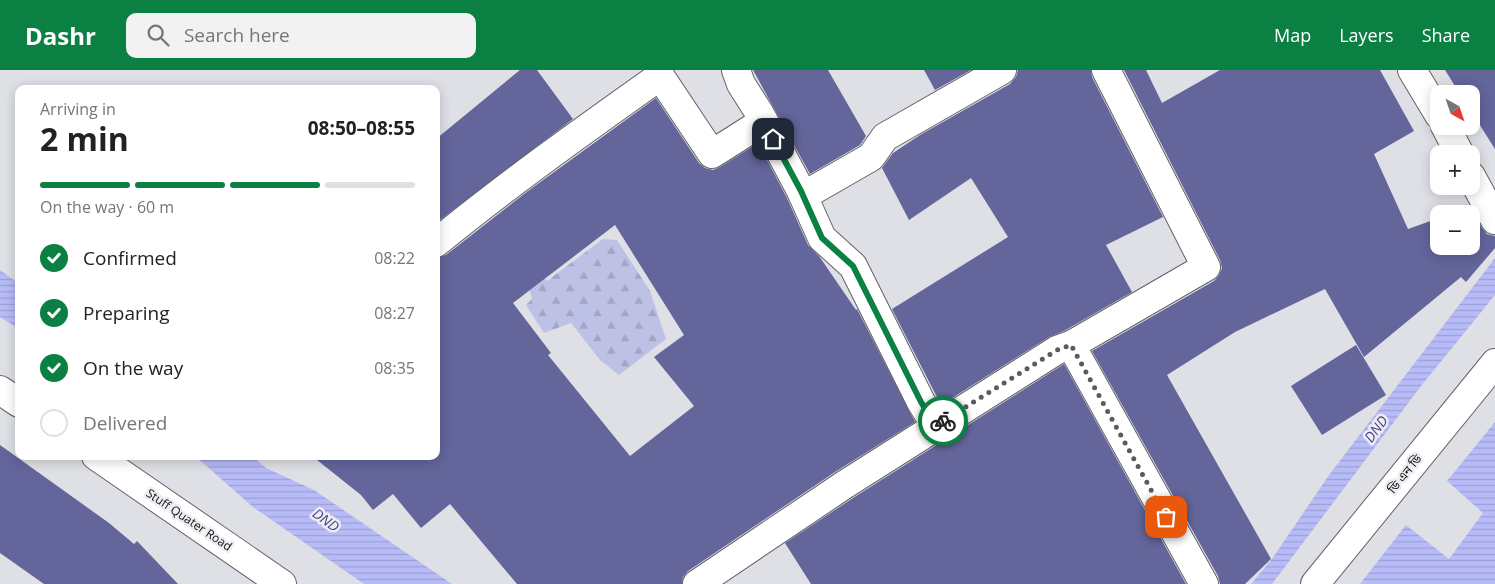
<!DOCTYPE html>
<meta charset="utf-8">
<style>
body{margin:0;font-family:"Open Sans","Noto Sans Bengali",sans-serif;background:#f2f2f2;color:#222;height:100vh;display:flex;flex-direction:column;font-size:19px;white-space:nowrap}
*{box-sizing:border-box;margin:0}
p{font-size:16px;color:#767676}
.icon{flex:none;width:28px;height:28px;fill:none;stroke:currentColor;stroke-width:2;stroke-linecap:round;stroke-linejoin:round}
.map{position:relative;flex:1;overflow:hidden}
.details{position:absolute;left:15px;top:15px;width:425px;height:375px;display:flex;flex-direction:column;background:#fff;border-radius:10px;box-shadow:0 2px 12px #0003}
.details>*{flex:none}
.needle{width:32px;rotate:140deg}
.buttons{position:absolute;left:1430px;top:15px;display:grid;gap:10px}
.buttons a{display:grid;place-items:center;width:50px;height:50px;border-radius:10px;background:#fff;box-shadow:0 2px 12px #0003;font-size:25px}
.pin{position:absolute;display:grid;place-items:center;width:42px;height:42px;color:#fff;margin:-21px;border-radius:10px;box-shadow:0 2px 8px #0006}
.courier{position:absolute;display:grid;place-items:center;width:50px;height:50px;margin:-25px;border:4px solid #0b8043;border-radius:50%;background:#fff;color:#222;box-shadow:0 1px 6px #0007}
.head em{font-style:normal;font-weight:700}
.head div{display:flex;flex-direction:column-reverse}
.head{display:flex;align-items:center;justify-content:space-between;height:85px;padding:0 25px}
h1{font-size:32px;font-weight:700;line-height:38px}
.bar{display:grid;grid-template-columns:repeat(4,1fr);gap:8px 5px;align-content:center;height:60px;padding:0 25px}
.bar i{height:6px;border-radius:4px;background:#e0e0e0}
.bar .on{background:#0b8043}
.bar p{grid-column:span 4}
ol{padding:0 25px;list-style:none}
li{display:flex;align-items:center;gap:15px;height:55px}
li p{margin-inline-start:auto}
li .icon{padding:5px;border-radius:50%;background:#0b8043;color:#fff;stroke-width:4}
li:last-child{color:#767676}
li i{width:28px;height:28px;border:2px solid #e0e0e0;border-radius:50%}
header{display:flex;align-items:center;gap:30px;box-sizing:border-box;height:70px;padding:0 25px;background:#0b8043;color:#fff}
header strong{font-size:24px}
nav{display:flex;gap:28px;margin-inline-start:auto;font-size:18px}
.search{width:350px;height:45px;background:#f2f2f2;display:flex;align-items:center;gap:12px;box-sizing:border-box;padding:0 18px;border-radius:10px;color:#767676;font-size:19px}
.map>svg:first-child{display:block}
</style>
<header>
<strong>Dashr</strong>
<div class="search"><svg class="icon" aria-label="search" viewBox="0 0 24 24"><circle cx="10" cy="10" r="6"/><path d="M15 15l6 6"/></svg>Search here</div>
<nav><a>Map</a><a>Layers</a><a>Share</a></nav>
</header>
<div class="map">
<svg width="1495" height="514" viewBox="0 0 1495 514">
<defs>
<pattern id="forest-firs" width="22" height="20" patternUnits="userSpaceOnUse" patternTransform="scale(1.25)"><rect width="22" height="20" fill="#bdc1e5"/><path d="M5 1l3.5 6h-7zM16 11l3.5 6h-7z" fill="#a2a5c4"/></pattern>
<pattern id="water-rules" width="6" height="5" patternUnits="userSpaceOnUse" patternTransform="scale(1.25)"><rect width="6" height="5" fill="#b7bbf7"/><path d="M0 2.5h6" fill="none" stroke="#9ca0d3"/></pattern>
</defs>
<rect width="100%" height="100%" fill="#dfe0e5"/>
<path fill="url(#forest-firs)" d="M 603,169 L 617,170 L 650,221 L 666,269 L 619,305 L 600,290 L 571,253 L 544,263 L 526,235 L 532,229 L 527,208 L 536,199 L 547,211 Z"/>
<path fill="url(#water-rules)" d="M 1495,188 L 1495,225 L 1421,316 L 1272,514 L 1251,514 L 1272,489 L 1329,405 Z
M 0,200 L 19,214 L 19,259 L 0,247 Z
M 1495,352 L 1495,514 L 1360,514 L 1406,455 L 1449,489 L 1483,443 L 1447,411 Z
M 195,386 L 252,386 L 266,398 L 314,420 L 452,514 L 364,514 L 253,437 Z"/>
<path fill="#63659b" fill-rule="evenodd" d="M 520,0 L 537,0 L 573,49 L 436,153 L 436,69 Z
M 753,0 L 828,0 L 866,66 L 860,75 L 810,104 Z
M 924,0 L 971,0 L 935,20 Z
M 1018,0 L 1091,0 L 1092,7 L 1163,147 L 1106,175 L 1132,222 L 1064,261 L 1049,267 L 941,335 L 892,239 L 1008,167 L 971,108 L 909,150 L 882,98 L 893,83 L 920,65 L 1010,14 L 1016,7 Z
M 1124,0 L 1146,0 L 1162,33 L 1220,0 L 1380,0 L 1414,61 L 1374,84 L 1408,159 L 1439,148 L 1439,176 L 1471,176 L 1471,144 L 1450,144 L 1470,137 L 1482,158 L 1487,164 L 1495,166 L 1495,178 L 1466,212 L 1461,207 L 1364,287 L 1325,219 L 1235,262 L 1167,305 L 1271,489 L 1245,514 L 1220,514 L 1218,506 L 1092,281 L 1214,211 L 1219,205 L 1222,198 L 1220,190 Z
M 1445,0 L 1495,0 L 1495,79 L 1471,41 L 1471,24 L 1460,24 Z
M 656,28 L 699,93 L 705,98 L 713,100 L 720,97 L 758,73 L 787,128 L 808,175 L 819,186 L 856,240 L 857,239 L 915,352 L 835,402 L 688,501 L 683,507 L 682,514 L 517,514 L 450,434 L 421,458 L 393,424 L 373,440 L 361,425 L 312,386 L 436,386 L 436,188 L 446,185 L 528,121 ZM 615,155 L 684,265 L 654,287 L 694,336 L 630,386 L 548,285 L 551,283 L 513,233 Z
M 1356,275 L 1386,325 L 1322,365 L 1291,316 Z
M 1064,294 L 1186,514 L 811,514 L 785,473 L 853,428 Z
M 0,375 L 109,453 L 134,474 L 137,471 L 178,514 L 44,514 L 0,483 Z"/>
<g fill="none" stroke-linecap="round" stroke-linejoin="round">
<g stroke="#616266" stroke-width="30">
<path id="minor" d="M 736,0 L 741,14 L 760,44 L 801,121 L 822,168 L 853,196 L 921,332 L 936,356
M 1412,0 L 1439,45
M 1445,56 L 1460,84
M 1471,106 L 1495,150
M 803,126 L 871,87 L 885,67 L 1002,0
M 436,173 C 508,114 584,60 660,6 L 712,84 L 764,51
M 1071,275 L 1204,514
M 0,320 L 19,333
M 96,386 L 282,514
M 697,514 L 844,415 L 1057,280 L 1071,275 L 1206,197 L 1106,0
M 1315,514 L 1495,293"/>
</g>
<use href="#minor" stroke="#fff" stroke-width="28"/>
</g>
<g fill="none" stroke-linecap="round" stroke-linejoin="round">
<path stroke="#5a5b5e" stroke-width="5" stroke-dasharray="0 9" d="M 943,351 L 1057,280 L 1071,275 L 1166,447"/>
<path stroke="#0b8043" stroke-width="6" d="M 773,69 L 801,121 L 822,168 L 853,196 L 921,332 L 936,356 L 943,351"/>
</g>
<g text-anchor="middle" stroke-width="5" stroke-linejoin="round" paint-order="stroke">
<g font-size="12" fill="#131315" stroke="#ededf2">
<text transform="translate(1405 404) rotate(-51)" y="4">ডি এন ডি</text>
<text transform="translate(189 450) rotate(34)" y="4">Stuff Quater Road</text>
</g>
<g font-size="14" font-style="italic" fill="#424188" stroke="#ededf2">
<text transform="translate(1376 359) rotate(-53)" y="5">DND</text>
<text transform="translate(326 450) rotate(36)" y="5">DND</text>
</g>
</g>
</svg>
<div class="buttons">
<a><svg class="needle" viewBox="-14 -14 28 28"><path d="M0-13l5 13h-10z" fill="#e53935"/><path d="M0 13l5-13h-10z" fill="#767676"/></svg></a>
<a>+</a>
<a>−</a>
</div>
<div class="pin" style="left:1166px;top:447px;background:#ea580c"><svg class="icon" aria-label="bag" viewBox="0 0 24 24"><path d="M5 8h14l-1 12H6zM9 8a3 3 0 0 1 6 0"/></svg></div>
<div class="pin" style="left:773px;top:69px;background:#1f2937"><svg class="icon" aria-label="home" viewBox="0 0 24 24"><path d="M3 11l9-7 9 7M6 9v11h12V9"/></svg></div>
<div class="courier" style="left:943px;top:351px"><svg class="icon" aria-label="bike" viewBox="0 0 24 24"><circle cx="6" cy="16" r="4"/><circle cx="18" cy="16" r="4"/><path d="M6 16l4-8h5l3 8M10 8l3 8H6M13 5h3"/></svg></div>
<section class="details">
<div class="head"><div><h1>2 min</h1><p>Arriving in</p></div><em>08:50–08:55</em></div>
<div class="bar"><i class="on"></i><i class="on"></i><i class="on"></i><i></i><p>On the way · 60 m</p></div>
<ol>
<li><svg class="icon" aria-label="check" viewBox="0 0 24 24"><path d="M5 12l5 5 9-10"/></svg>Confirmed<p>08:22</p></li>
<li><svg class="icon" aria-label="check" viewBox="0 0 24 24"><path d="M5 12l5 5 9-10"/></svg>Preparing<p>08:27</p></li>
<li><svg class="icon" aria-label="check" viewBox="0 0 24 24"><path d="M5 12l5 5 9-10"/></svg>On the way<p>08:35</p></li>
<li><i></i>Delivered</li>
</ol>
</section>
</div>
